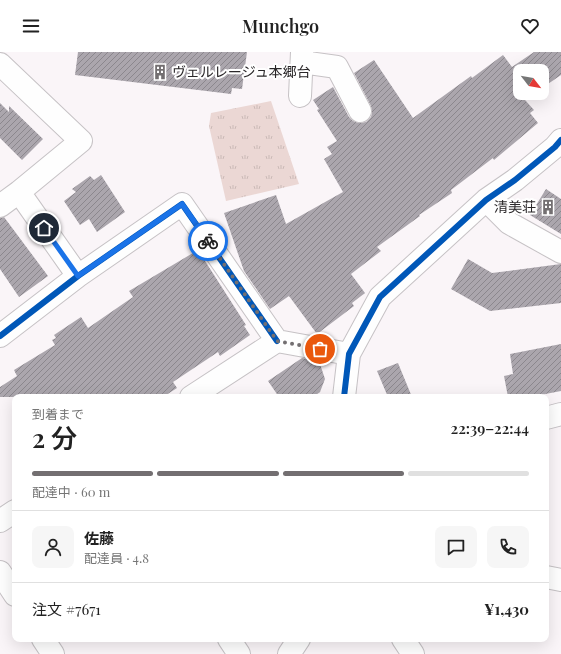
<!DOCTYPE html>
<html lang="ja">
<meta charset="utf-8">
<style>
body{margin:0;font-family:"Playfair Display","Noto Sans JP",serif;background:#f6f6f6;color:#222;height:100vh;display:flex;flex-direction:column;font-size:15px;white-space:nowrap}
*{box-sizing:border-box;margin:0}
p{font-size:13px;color:#767676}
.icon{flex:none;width:22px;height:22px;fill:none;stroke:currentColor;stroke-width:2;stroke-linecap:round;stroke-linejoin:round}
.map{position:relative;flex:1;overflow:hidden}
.sheet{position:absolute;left:12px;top:342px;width:537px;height:248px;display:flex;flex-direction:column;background:#fff;border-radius:8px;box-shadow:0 4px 16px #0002}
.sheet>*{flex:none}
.needle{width:26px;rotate:121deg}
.fabs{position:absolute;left:513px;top:12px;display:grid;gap:8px}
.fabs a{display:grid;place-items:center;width:36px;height:36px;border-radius:8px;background:#fff;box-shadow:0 4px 16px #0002;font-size:20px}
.pin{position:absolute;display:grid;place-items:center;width:34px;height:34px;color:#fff;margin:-17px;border:2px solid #fff;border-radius:50%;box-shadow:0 1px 4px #0007}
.courier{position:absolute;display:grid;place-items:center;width:40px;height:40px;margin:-20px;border:3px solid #1a73e8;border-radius:50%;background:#fff;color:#222;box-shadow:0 1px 5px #0007}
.headline em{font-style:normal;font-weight:600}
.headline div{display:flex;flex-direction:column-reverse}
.headline{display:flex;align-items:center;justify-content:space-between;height:68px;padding:0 20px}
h1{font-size:26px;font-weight:600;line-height:30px}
.bar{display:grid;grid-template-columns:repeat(4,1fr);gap:6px 4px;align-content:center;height:48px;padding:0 20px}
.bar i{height:5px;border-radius:3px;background:#e0e0e0}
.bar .selected{background:#736f71}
.bar p{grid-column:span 4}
.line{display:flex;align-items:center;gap:10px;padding:0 20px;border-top:1px solid #e0e0e0}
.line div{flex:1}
.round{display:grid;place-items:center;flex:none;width:42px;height:42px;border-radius:8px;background:#f6f6f6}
header{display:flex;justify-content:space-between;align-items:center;height:52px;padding:0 20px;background:#fff;font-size:18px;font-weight:600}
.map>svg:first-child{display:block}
</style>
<header><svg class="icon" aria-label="menu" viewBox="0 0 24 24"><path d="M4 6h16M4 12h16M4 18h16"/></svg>Munchgo<svg class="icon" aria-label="heart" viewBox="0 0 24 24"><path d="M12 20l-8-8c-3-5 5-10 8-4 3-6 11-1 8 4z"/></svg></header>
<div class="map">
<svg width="561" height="602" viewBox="0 0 561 602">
<defs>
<pattern id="grass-tufts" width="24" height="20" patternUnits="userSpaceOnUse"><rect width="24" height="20" fill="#ebd7d4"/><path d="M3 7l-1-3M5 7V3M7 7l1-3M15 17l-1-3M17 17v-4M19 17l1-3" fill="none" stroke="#cab9b6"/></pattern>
<pattern id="building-hatch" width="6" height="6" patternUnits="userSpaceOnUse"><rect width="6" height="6" fill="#aba6ad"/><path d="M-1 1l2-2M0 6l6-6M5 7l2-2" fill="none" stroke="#8b878d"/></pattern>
</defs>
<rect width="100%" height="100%" fill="#faf5f8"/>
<path fill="url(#grass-tufts)" d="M 271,49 L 299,132 L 226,149 L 209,74 L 211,61 Z"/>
<path fill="url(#building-hatch)" d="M 78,0 L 247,0 L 242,37 L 232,36 L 231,42 L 75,23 Z
M 534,0 L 561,0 L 561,23 L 542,36 L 542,19 L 520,19 L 520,41 L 535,41 L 525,48 L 534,58 L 530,61 L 538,71 L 494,108 L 493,106 L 451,138 L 452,141 L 419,163 L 420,164 L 377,195 L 381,199 L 351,222 L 365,241 L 352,251 L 354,254 L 317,282 L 289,244 L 270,257 L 244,219 L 224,161 L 276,143 L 286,172 L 343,140 L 324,107 L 332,102 L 327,95 L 337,89 L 317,58 L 319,57 L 313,48 L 333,35 L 349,65 L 353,69 L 359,71 L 366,70 L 371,65 L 372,60 L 371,54 L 354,21 L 374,8 L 413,66 L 471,24 L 472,26 L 503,3 L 512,15 Z
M 0,51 L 9,60 L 9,54 L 43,87 L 22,108 L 0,86 Z
M 101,123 L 125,160 L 97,180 L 89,167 L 80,173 L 64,149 L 76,140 L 72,137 L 90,124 L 94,128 Z
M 546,137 L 561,147 L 561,182 L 530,163 Z
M 4,165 L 48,224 L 19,245 L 0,217 L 0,166 Z
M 198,198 L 246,273 L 244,274 L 250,283 L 220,304 L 218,300 L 173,330 L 177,336 L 163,345 L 0,345 L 0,335 L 17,324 L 14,318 L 55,293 L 52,288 L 56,286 L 54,283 L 81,265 L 88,276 L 133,245 L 129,239 Z
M 468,207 L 492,221 L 561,212 L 561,251 L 490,259 L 451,237 Z
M 561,292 L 561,339 L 530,345 L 508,345 L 504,324 L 513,322 L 510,302 Z
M 302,306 L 319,309 L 325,327 L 320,340 L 313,345 L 279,345 L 268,329 Z
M 398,311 L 412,345 L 388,345 L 377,319 Z"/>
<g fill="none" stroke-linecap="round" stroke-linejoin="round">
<g stroke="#c6c2c5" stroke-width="24">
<path id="minor" d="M 302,10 L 337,15 L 360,59
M 0,12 L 81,89 L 19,140 L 0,154
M 300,44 L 302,0
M 19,140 L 78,224
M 486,148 L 509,171 L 561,200
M 0,284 L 78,224 L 182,152 L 277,289
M 191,345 L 277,289 L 349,302
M 344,345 L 349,302 L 380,245 L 486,148 L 515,128 L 555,95 L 561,88
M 546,366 L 561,362
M 0,469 L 15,459
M 546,525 L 561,528
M 229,587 L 239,602
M 403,587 L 413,602
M 289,602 L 299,587"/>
</g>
<g stroke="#c6c2c5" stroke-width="24">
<path id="tertiary" d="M 0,520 L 15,543
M 43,587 L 53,602"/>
</g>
<use href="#minor" stroke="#fefefe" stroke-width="22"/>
<use href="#tertiary" stroke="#fefefe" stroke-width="22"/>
<g stroke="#fff" stroke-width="8">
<path id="cycleway" d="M 0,284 L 78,224 L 182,152 L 277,289
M 344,345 L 349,302 L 380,245 L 486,148 L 515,128 L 555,95 L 561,88"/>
</g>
<use href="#cycleway" stroke="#0057b8" stroke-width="6"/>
</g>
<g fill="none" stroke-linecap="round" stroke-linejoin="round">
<path stroke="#736f71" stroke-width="4" stroke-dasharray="0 7.2" d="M 208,189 L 277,289 L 320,297"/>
<path stroke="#1a73e8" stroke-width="5" d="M 44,176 L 78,224 L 182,152 L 208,189"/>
</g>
<defs>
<g id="building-bare" transform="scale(1.2)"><path d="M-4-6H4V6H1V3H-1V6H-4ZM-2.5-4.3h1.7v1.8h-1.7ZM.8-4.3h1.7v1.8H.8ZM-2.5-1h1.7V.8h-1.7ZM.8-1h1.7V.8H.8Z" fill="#736f71" stroke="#fff" stroke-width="2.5" paint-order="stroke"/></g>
</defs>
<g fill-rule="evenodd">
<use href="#building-bare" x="160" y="20"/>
<use href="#building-bare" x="548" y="155"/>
</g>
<g text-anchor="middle" stroke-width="4" stroke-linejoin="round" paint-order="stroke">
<g font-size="14" fill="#2a2729" stroke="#fff" text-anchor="start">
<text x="172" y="25">ヴェルレージュ本郷台</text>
<text x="536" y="160" text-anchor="end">清美荘</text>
</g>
</g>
</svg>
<div class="fabs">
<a><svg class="needle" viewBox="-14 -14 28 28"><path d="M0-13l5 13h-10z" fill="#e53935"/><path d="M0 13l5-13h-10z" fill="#767676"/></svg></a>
</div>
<div class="pin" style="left:320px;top:297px;background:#ea580c"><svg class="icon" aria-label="bag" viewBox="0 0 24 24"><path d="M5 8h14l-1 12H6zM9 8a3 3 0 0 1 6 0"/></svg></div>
<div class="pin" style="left:44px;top:176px;background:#1f2937"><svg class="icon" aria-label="home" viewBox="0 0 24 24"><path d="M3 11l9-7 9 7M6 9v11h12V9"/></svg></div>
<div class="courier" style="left:208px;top:189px"><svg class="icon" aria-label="bike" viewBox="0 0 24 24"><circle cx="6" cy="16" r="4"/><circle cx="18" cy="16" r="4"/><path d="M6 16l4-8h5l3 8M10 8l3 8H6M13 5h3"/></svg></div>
<section class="sheet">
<div class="headline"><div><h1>2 分</h1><p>到着まで</p></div><em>22:39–22:44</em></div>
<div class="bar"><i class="selected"></i><i class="selected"></i><i class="selected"></i><i></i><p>配達中 · 60 m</p></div>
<div class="line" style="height:72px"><a class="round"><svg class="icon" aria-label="person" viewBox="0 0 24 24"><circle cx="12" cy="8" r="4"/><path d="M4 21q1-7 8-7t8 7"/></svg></a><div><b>佐藤</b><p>配達員 · 4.8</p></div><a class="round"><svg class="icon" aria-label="chat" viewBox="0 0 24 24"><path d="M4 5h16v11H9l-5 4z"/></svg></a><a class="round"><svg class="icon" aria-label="phone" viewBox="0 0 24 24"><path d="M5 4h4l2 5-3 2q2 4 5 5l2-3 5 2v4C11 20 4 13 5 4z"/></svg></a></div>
<div class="line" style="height:52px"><div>注文 #7671</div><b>¥1,430</b></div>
</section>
</div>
